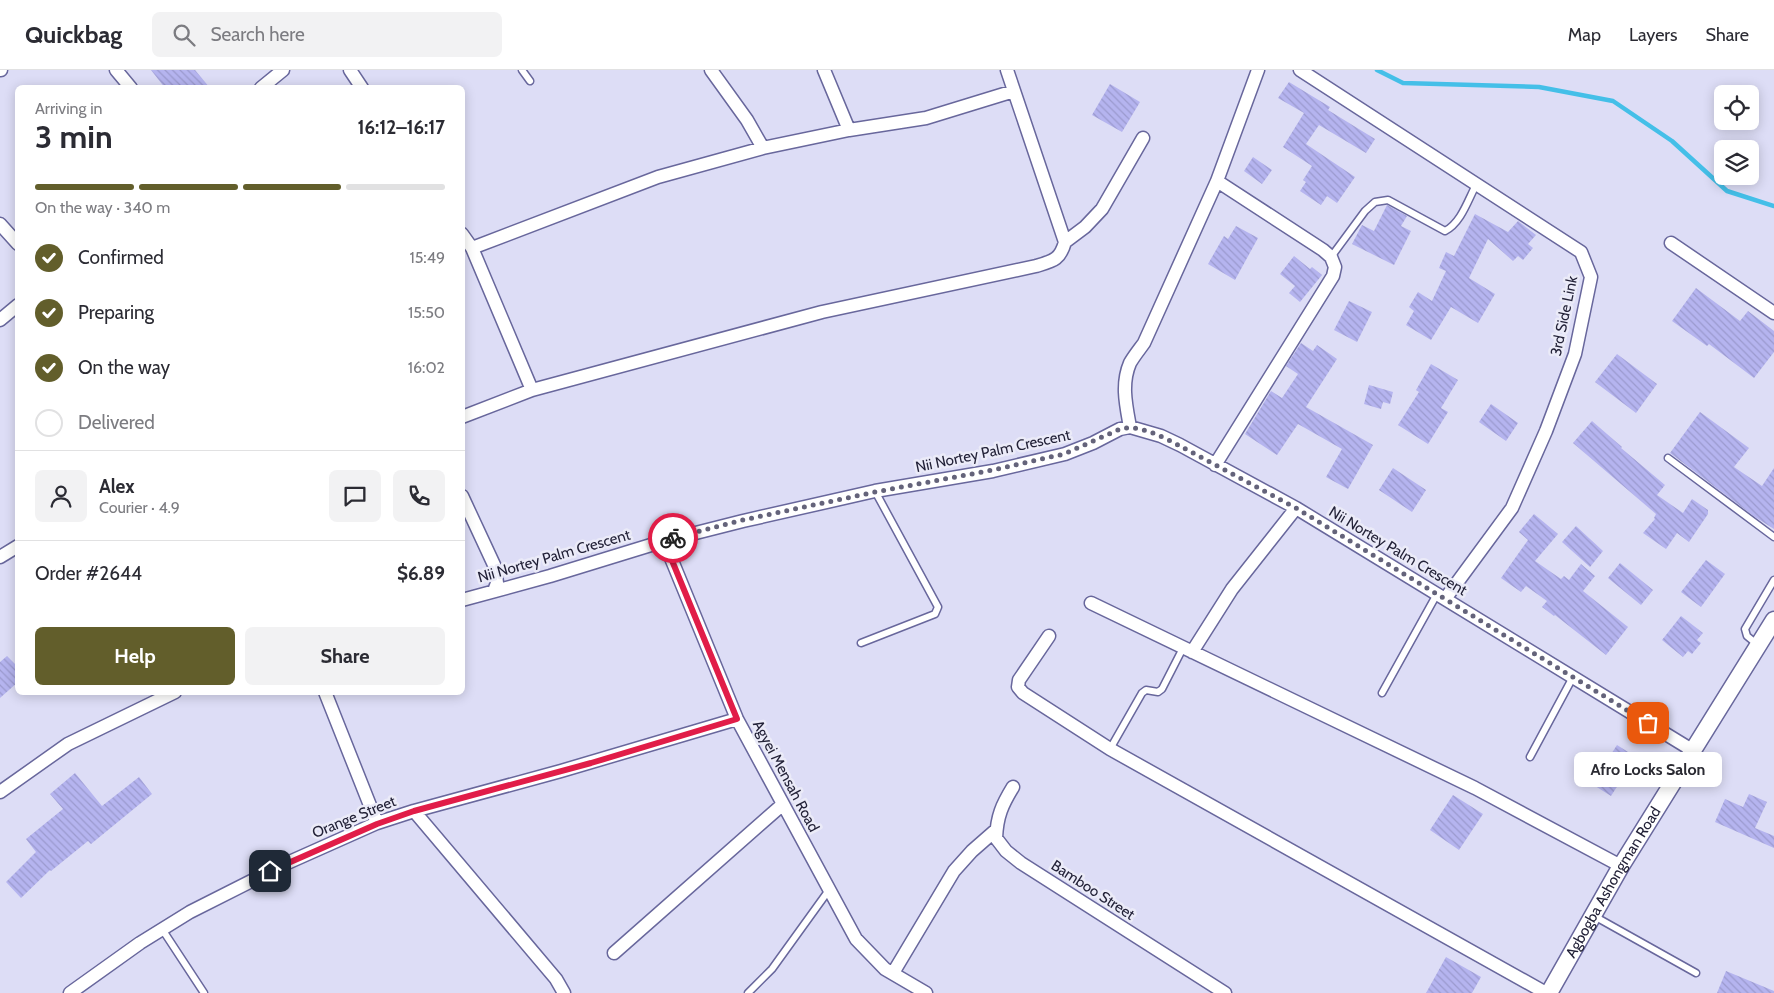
<!DOCTYPE html>
<meta charset="utf-8">
<style>
body{margin:0;font-family:Cabin,sans-serif;background:#f2f2f3;color:#2b2b33;height:100vh;display:flex;flex-direction:column;font-size:19px;white-space:nowrap}
*{box-sizing:border-box;margin:0}
p{font-size:16px;color:#7c7c81}
.icon{flex:none;width:28px;height:28px;fill:none;stroke:currentColor;stroke-width:2;stroke-linecap:round;stroke-linejoin:round}
.map{position:relative;flex:1;overflow:hidden}
.sheet{position:absolute;left:15px;top:15px;width:450px;height:610px;display:flex;flex-direction:column;background:#fff;border-radius:8px;box-shadow:0 2px 12px #0003}
.sheet>*{flex:none}
.buttons{position:absolute;left:1714px;top:15px;display:grid;gap:10px}
.buttons a{display:grid;place-items:center;width:45px;height:45px;border-radius:8px;background:#fff;box-shadow:0 2px 12px #0003;font-size:25px}
.pin{position:absolute;display:grid;place-items:center;width:42px;height:42px;color:#fff;margin:-21px;border-radius:10px;box-shadow:0 2px 8px #0006}
.courier{position:absolute;display:grid;place-items:center;width:50px;height:50px;margin:-25px;border:4px solid #e11d48;border-radius:50%;background:#fff;color:#222;box-shadow:0 1px 6px #0007}
.bubble{position:absolute;height:35px;border-radius:8px;background:#fff;box-shadow:0 2px 12px #0003;font-size:16px;font-weight:700;line-height:35px;text-align:center}
.headline em{font-style:normal;font-weight:700}
.headline div{display:flex;flex-direction:column-reverse}
.headline{display:flex;align-items:center;justify-content:space-between;height:85px;padding:0 20px}
h1{font-size:32px;font-weight:700;line-height:38px}
.bar{display:grid;grid-template-columns:repeat(4,1fr);gap:8px 5px;align-content:center;height:60px;padding:0 20px}
.bar i{height:6px;border-radius:4px;background:#e1e1e2}
.bar .active{background:#625e2b}
.bar p{grid-column:span 4}
.line{display:flex;align-items:center;gap:12px;padding:0 20px;border-top:1px solid #e1e1e2}
.line div{flex:1}
.round{display:grid;place-items:center;flex:none;width:52px;height:52px;border-radius:8px;background:#f2f2f3}
ol{padding:0 20px;list-style:none}
li{display:flex;align-items:center;gap:15px;height:55px}
li p{margin-inline-start:auto}
li .icon{padding:5px;border-radius:50%;background:#625e2b;color:#fff;stroke-width:4}
li:last-child{color:#7c7c81}
li i{width:28px;height:28px;border:2px solid #e1e1e2;border-radius:50%}
.cta{display:flex;gap:10px;margin-top:auto;padding:10px 20px}
.cta a{flex:1;height:58px;border-radius:8px;background:#625e2b;color:#fff;font-size:20px;font-weight:700;line-height:58px;text-align:center}
.cta a+a{background:#f2f2f3;color:#2b2b33}
header{display:flex;align-items:center;gap:30px;box-sizing:border-box;height:70px;padding:0 25px;background:#fff;border-bottom:1px solid #e1e1e2}
header strong{font-size:24px}
nav{display:flex;gap:28px;margin-inline-start:auto;font-size:18px}
.search{width:350px;height:45px;background:#f2f2f3;display:flex;align-items:center;gap:12px;box-sizing:border-box;padding:0 18px;border-radius:8px;color:#7c7c81;font-size:19px}
.map>svg:first-child{display:block}
</style>
<header>
<strong>Quickbag</strong>
<div class="search"><svg class="icon" aria-label="search" viewBox="0 0 24 24"><circle cx="10" cy="10" r="6"/><path d="M15 15l6 6"/></svg>Search here</div>
<nav><a>Map</a><a>Layers</a><a>Share</a></nav>
</header>
<div class="map">
<svg width="1774" height="923" viewBox="0 0 1774 923">
<defs>
<pattern id="building-back-hatch" width="6" height="6" patternUnits="userSpaceOnUse" patternTransform="scale(1.25)"><rect width="6" height="6" fill="#b5b4ef"/><path d="M-1 5l2 2M0 0l6 6M5-1l2 2" fill="none" stroke="#9b9ace"/></pattern>
</defs>
<rect width="100%" height="100%" fill="#ddddf6"/>
<g fill="none" stroke-linecap="round" stroke-linejoin="round">
<path stroke="#44bfe8" stroke-width="4.5" d="M 1377,0 L 1403,13 L 1539,17 L 1613,31 L 1672,71 L 1727,121 L 1774,136"/>
</g>
<path fill="url(#building-back-hatch)" d="M 151,0 L 195,0 L 210,18 L 165,18 Z
M 1289,12 L 1330,37 L 1328,40 L 1375,69 L 1366,83 L 1319,55 L 1306,74 L 1355,107 L 1337,133 L 1327,126 L 1321,135 L 1300,121 L 1306,112 L 1303,110 L 1312,96 L 1283,77 L 1304,43 L 1278,28 Z
M 1110,14 L 1140,32 L 1122,62 L 1092,45 Z
M 1253,87 L 1272,100 L 1262,114 L 1244,101 Z
M 1387,135 L 1407,146 L 1401,156 L 1411,161 L 1394,195 L 1352,174 L 1362,155 L 1374,161 Z
M 1475,144 L 1508,162 L 1518,151 L 1536,165 L 1528,174 L 1533,178 L 1523,190 L 1518,186 L 1513,191 L 1488,169 L 1469,208 L 1495,224 L 1478,253 L 1451,237 L 1431,270 L 1406,255 L 1414,241 L 1409,237 L 1418,222 L 1432,231 L 1446,201 L 1439,198 L 1446,182 L 1454,186 Z
M 1236,156 L 1258,168 L 1235,210 L 1208,194 L 1224,166 L 1228,169 Z
M 1294,186 L 1310,199 L 1312,197 L 1322,205 L 1300,232 L 1289,223 L 1295,216 L 1280,204 Z
M 1696,218 L 1740,251 L 1748,241 L 1774,261 L 1774,282 L 1754,308 L 1709,274 L 1707,276 L 1672,251 Z
M 1349,231 L 1372,242 L 1357,272 L 1334,260 Z
M 1301,273 L 1313,281 L 1317,275 L 1337,289 L 1306,337 L 1373,375 L 1348,419 L 1326,407 L 1342,379 L 1298,354 L 1277,385 L 1245,364 L 1271,321 L 1282,328 L 1298,304 L 1286,296 Z
M 1617,284 L 1657,314 L 1636,343 L 1595,312 Z
M 1431,294 L 1458,310 L 1441,338 L 1448,342 L 1428,374 L 1398,355 L 1419,322 L 1416,320 Z
M 1369,315 L 1393,322 L 1390,334 L 1383,332 L 1381,339 L 1364,334 Z
M 1491,334 L 1518,353 L 1506,371 L 1479,352 Z
M 1700,342 L 1749,378 L 1734,397 L 1762,416 L 1774,398 L 1774,459 L 1755,447 L 1670,383 Z
M 1592,351 L 1622,377 L 1621,378 L 1665,415 L 1657,425 L 1683,443 L 1692,429 L 1708,440 L 1708,444 L 1689,472 L 1677,463 L 1666,479 L 1643,463 L 1655,449 L 1654,448 L 1656,444 L 1573,373 Z
M 1393,398 L 1426,420 L 1412,442 L 1379,420 Z
M 1534,444 L 1558,464 L 1535,491 L 1561,509 L 1564,506 L 1569,510 L 1581,494 L 1595,506 L 1583,521 L 1628,557 L 1606,585 L 1555,545 L 1554,546 L 1542,537 L 1547,531 L 1526,516 L 1521,522 L 1501,508 L 1528,470 L 1519,462 Z
M 1576,456 L 1603,481 L 1590,497 L 1562,472 Z
M 1706,490 L 1725,504 L 1701,537 L 1681,522 Z
M 1620,493 L 1653,520 L 1641,535 L 1608,508 Z
M 1681,546 L 1703,563 L 1697,570 L 1701,573 L 1692,584 L 1688,581 L 1683,587 L 1662,570 Z
M 7,586 L 18,597 L 18,612 L 0,628 L 0,592 Z
M 1617,675 L 1636,687 L 1611,726 L 1592,714 Z
M 75,703 L 102,736 L 139,707 L 152,724 L 91,774 L 88,771 L 51,801 L 50,800 L 21,828 L 6,812 L 36,782 L 26,769 L 63,739 L 50,724 Z
M 1749,724 L 1767,732 L 1755,758 L 1774,766 L 1774,778 L 1715,752 L 1725,729 L 1743,737 Z
M 1453,725 L 1483,744 L 1459,780 L 1430,760 Z
M 1446,887 L 1481,907 L 1472,923 L 1426,923 Z
M 1726,901 L 1774,921 L 1774,923 L 1717,923 Z"/>
<g fill="none" stroke-linecap="round" stroke-linejoin="round">
<g stroke="#68679c" stroke-width="9">
<path id="service" d="M 522,0 L 530,11
M 1331,187 L 1365,141 L 1375,132 L 1388,130 L 1445,161 C 1461,153 1468,130 1476,115
M 1668,388 L 1774,467
M 861,573 L 935,544 L 938,537 L 875,421
M 1758,575 L 1747,566 L 1745,559 L 1774,510
M 1382,623 L 1437,524
M 1110,679 L 1142,623 L 1146,620 L 1158,622 L 1162,619 L 1183,578
M 1530,687 L 1573,607
M 1594,846 L 1696,903
M 162,859 L 204,923
M 748,923 L 772,899 L 829,820"/>
</g>
<g stroke="#68679c" stroke-width="15">
<path id="minor" d="M 0,0 L 1,0
M 116,0 L 131,18
M 350,0 L 362,18
M 711,0 L 747,50 L 763,78
M 824,0 L 849,60
M 1300,0 L 1581,182 L 1591,207 L 1575,284 L 1546,361 L 1512,438 L 1445,529
M 261,18 L 283,0
M 1217,111 L 1258,0
M 0,154 L 18,174
M 462,164 L 472,178 L 532,320
M 1065,172 L 1085,157 L 1102,139 L 1143,68
M 1671,173 L 1774,243
M 472,178 L 658,107 L 763,78 L 849,60 L 926,48 L 1014,21
M 0,250 L 18,235
M 462,347 L 532,320 L 822,242 L 1036,196 C 1053,191 1060,190 1065,172 L 1007,0
M 1130,357 C 1126,335 1121,314 1130,293 C 1134,286 1139,280 1144,273 L 1217,111 L 1323,180 L 1331,187 L 1335,197 L 1333,206 L 1215,395
M 462,426 L 495,497 L 497,513 L 494,521
M 664,471 L 737,649 L 856,869 L 885,899 L 926,923
M 0,487 L 18,476
M 462,530 L 550,506 L 664,471 L 743,451 L 875,421 L 993,401 L 1065,384 L 1093,373 L 1120,359 L 1130,357 L 1161,366 L 1180,375 L 1296,438 L 1692,680
M 1091,533 L 1475,718 L 1621,796
M 1049,566 L 1019,610 L 1018,617 L 1023,623 L 1110,679 L 1546,923
M 1192,582 L 1232,519 L 1296,438
M 325,622 L 377,753
M 1013,717 C 1002,735 997,746 996,768 L 1006,781 L 1021,793 L 1225,923
M 0,722 L 68,674 L 175,622
M 414,741 L 556,909 L 564,923
M 614,883 L 782,735
M 893,903 L 954,801 L 972,781 L 996,760
M 70,923 L 140,873 L 190,842 L 285,794 L 377,753 L 414,741 L 561,701 L 737,649"/>
</g>
<g stroke="#68679c" stroke-width="19">
<g id="tertiary">
<path id="s1" d="M 1549,923 L 1621,796 L 1774,550"/>
</g>
</g>
<use href="#service" stroke="#fff" stroke-width="6"/>
<use href="#minor" stroke="#fff" stroke-width="12"/>
<use href="#tertiary" stroke="#fff" stroke-width="16"/>
</g>
<g fill="none" stroke-linecap="round" stroke-linejoin="round">
<path stroke="#64637a" stroke-width="5" stroke-dasharray="0 9" d="M 673,468 L 743,450 L 875,422 L 993,400 L 1064,384 L 1120,359 C 1139,354 1163,367 1180,376 L 1296,438 L 1648,653"/>
<path stroke="#e11d48" stroke-width="6" d="M 270,801 L 377,754 L 414,741 L 591,693 L 737,649 L 664,471 L 673,468"/>
</g>
<g text-anchor="middle" stroke-width="5" stroke-linejoin="round" paint-order="stroke">
<g font-size="15" fill="#232238" stroke="#ebebf8">
<text transform="translate(1564 246) rotate(-78)" y="5">3rd Side Link</text>
<text transform="translate(993 381) rotate(-12)" y="5">Nii Nortey Palm Crescent</text>
<text transform="translate(1398 481) rotate(31)" y="5">Nii Nortey Palm Crescent</text>
<text transform="translate(554 486) rotate(-16)" y="5">Nii Nortey Palm Crescent</text>
<text transform="translate(786 706) rotate(62)" y="5">Agyei Mensah Road</text>
<text transform="translate(354 747) rotate(-22)" y="5">Orange Street</text>
<text dy="5" stroke="none"><textPath href="#s1" startOffset="128">Agbogba Ashongman Road</textPath></text>
<text transform="translate(1093 820) rotate(33)" y="5">Bamboo Street</text>
</g>
</g>
</svg>
<div class="buttons">
<a><svg class="icon" aria-label="locate" viewBox="0 0 24 24"><circle cx="12" cy="12" r="6"/><path d="M12 2v4M12 18v4M2 12h4M18 12h4"/></svg></a>
<a><svg class="icon" aria-label="layers" viewBox="0 0 24 24"><path d="M12 4l9 5-9 5-9-5zM3 14l9 5 9-5"/></svg></a>
</div>
<div class="pin" style="left:1648px;top:653px;background:#ea580c"><svg class="icon" aria-label="bag" viewBox="0 0 24 24"><path d="M5 8h14l-1 12H6zM9 8a3 3 0 0 1 6 0"/></svg></div>
<div class="pin" style="left:270px;top:801px;background:#1f2937"><svg class="icon" aria-label="home" viewBox="0 0 24 24"><path d="M3 11l9-7 9 7M6 9v11h12V9"/></svg></div>
<div class="courier" style="left:673px;top:468px"><svg class="icon" aria-label="bike" viewBox="0 0 24 24"><circle cx="6" cy="16" r="4"/><circle cx="18" cy="16" r="4"/><path d="M6 16l4-8h5l3 8M10 8l3 8H6M13 5h3"/></svg></div>
<div class="bubble" style="left:1574px;top:682px;width:148px">Afro Locks Salon</div>
<section class="sheet">
<div class="headline"><div><h1>3 min</h1><p>Arriving in</p></div><em>16:12–16:17</em></div>
<div class="bar"><i class="active"></i><i class="active"></i><i class="active"></i><i></i><p>On the way · 340 m</p></div>
<ol>
<li><svg class="icon" aria-label="check" viewBox="0 0 24 24"><path d="M5 12l5 5 9-10"/></svg>Confirmed<p>15:49</p></li>
<li><svg class="icon" aria-label="check" viewBox="0 0 24 24"><path d="M5 12l5 5 9-10"/></svg>Preparing<p>15:50</p></li>
<li><svg class="icon" aria-label="check" viewBox="0 0 24 24"><path d="M5 12l5 5 9-10"/></svg>On the way<p>16:02</p></li>
<li><i></i>Delivered</li>
</ol>
<div class="line" style="height:90px"><a class="round"><svg class="icon" aria-label="person" viewBox="0 0 24 24"><circle cx="12" cy="8" r="4"/><path d="M4 21q1-7 8-7t8 7"/></svg></a><div><b>Alex</b><p>Courier · 4.9</p></div><a class="round"><svg class="icon" aria-label="chat" viewBox="0 0 24 24"><path d="M4 5h16v11H9l-5 4z"/></svg></a><a class="round"><svg class="icon" aria-label="phone" viewBox="0 0 24 24"><path d="M5 4h4l2 5-3 2q2 4 5 5l2-3 5 2v4C11 20 4 13 5 4z"/></svg></a></div>
<div class="line" style="height:65px"><div>Order #2644</div><b>$6.89</b></div>
<div class="cta"><a>Help</a><a>Share</a></div>
</section>
</div>
